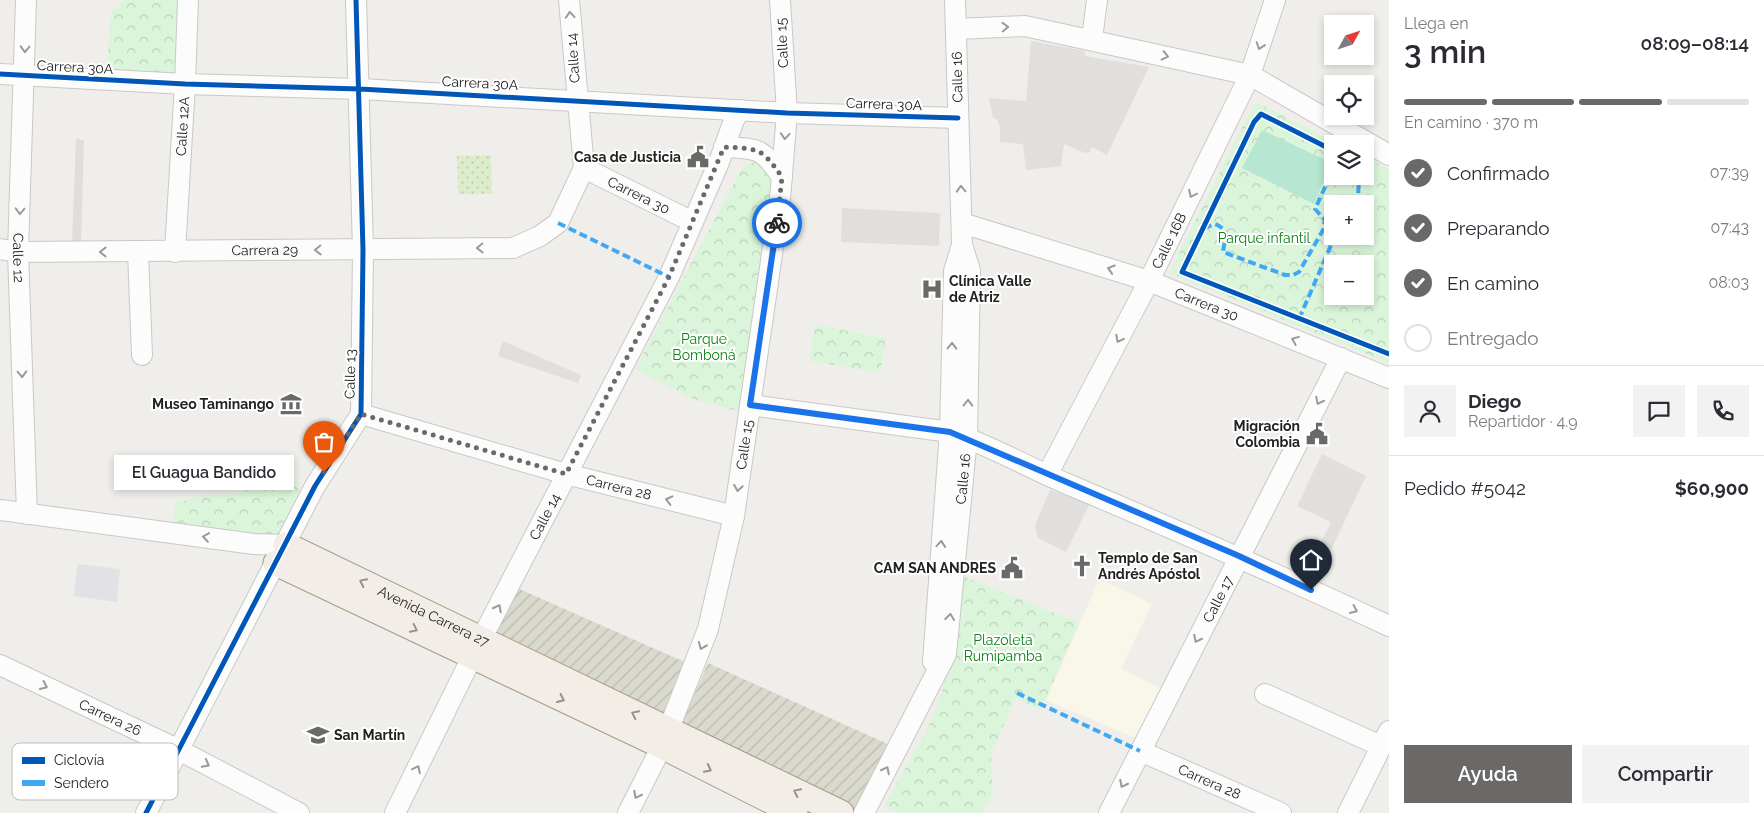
<!DOCTYPE html>
<html lang="es">
<meta charset="utf-8">
<style>
body{margin:0;font-family:Raleway,sans-serif;background:#f2f2f3;color:#2b2b33;height:100vh;display:flex;flex-direction:column;font-size:19px;white-space:nowrap}
*{box-sizing:border-box;margin:0}
p{font-size:16px;color:#7c7c81}
.icon{flex:none;width:28px;height:28px;fill:none;stroke:currentColor;stroke-width:2;stroke-linecap:round;stroke-linejoin:round}
.map{position:relative;flex:1;overflow:hidden}
.panel{display:flex;flex-direction:column;background:#fff;width:375px}
.panel>*{flex:none}
.needle{width:32px;rotate:50deg}
.buttons{position:absolute;left:1324px;top:15px;display:grid;gap:10px}
.buttons a{display:grid;place-items:center;width:50px;height:50px;border-radius:0px;background:#fff;box-shadow:0 2px 8px #0003;font-size:25px}
.pin{position:absolute;display:grid;place-items:center;width:42px;height:42px;color:#fff;margin:-51px -21px;border-radius:50% 50% 50% 0;rotate:-45deg;box-shadow:0 0 5px #0007}
.pin .icon{rotate:45deg}
.courier{position:absolute;display:grid;place-items:center;width:50px;height:50px;margin:-25px;border:4px solid #1a73e8;border-radius:50%;background:#fff;color:#222;box-shadow:0 1px 6px #0007}
.bubble{position:absolute;height:35px;border-radius:0px;background:#fff;box-shadow:0 2px 8px #0003;font-size:16px;font-weight:600;line-height:35px;text-align:center}
.headline em{font-style:normal;font-weight:600}
.headline div{display:flex;flex-direction:column-reverse}
.headline{display:flex;align-items:center;justify-content:space-between;height:85px;padding:0 15px}
h1{font-size:32px;font-weight:600;line-height:38px}
.bar{display:grid;grid-template-columns:repeat(4,1fr);gap:8px 5px;align-content:center;height:60px;padding:0 15px}
.bar i{height:6px;border-radius:4px;background:#e1e1e2}
.bar .current{background:#6a6968}
.bar p{grid-column:span 4}
.line{display:flex;align-items:center;gap:12px;padding:0 15px;border-top:1px solid #e1e1e2}
.line div{flex:1}
.round{display:grid;place-items:center;flex:none;width:52px;height:52px;border-radius:0px;background:#f2f2f3}
ol{padding:0 15px;list-style:none}
li{display:flex;align-items:center;gap:15px;height:55px}
li p{margin-inline-start:auto}
li .icon{padding:5px;border-radius:50%;background:#6a6968;color:#fff;stroke-width:4}
li:last-child{color:#7c7c81}
li i{width:28px;height:28px;border:2px solid #e1e1e2;border-radius:50%}
.cta{display:flex;gap:10px;margin-top:auto;padding:10px 15px}
.cta a{flex:1;height:58px;border-radius:0px;background:#6a6968;color:#fff;font-size:20px;font-weight:600;line-height:58px;text-align:center}
.cta a+a{background:#f2f2f3;color:#2b2b33}
main{display:flex;flex:1;min-height:0}
.map>svg:first-child{display:block}
</style>
<main>
<div class="map">
<svg width="1389" height="813" viewBox="0 0 1389 813">
<defs>
<pattern id="construction-furrows" width="10" height="10" patternUnits="userSpaceOnUse" patternTransform="scale(1.25)"><rect width="10" height="10" fill="#d9d9cd"/><path d="M-1 1l2-2M0 10L10 0M9 11l2-2" fill="none" stroke="#babab0"/></pattern>
<pattern id="grass-dots" width="8" height="8" patternUnits="userSpaceOnUse" patternTransform="scale(1.25)"><rect width="8" height="8" fill="#ddeccb"/><path d="M2 2h.1M6 6h.1" fill="none" stroke="#bdcaae" stroke-width="1.8" stroke-linecap="round"/></pattern>
<pattern id="park-crowns" width="20" height="18" patternUnits="userSpaceOnUse" patternTransform="scale(1.25)"><rect width="20" height="18" fill="#daf5da"/><path d="M2 6a3 3 0 1 1 6 0M12 15a3 3 0 1 1 6 0" fill="none" stroke="#bbd2bb"/></pattern>
</defs>
<rect width="100%" height="100%" fill="#f0eeeb"/>
<path fill="#dfdedc" d="M 76,139 L 84,140 L 81,244 L 72,242 Z"/>
<path fill="#f8f7e8" d="M 1099,579 L 1152,604 L 1121,669 L 1162,689 L 1138,739 L 1046,700 Z"/>
<path fill="url(#construction-furrows)" d="M 517,588 L 687,663 L 657,740 L 482,655 Z
M 708,663 L 892,746 L 858,813 L 802,813 L 669,751 Z"/>
<path fill="url(#grass-dots)" d="M 491,155 L 492,194 L 458,194 L 457,156 Z"/>
<path fill="url(#park-crowns)" fill-rule="evenodd" d="M 125,0 L 183,0 L 179,74 L 107,70 L 111,12 Z
M 1258,103 L 1339,144 L 1332,144 L 1332,176 L 1365,176 L 1365,157 L 1389,169 L 1389,363 L 1169,273 L 1254,104 ZM 1332,204 L 1365,204 L 1365,236 L 1332,236 ZM 1332,264 L 1365,264 L 1365,296 L 1332,296 Z
M 757,161 L 769,168 L 774,189 L 746,413 L 696,400 L 635,369 L 743,166 Z
M 815,324 L 886,339 L 880,373 L 810,361 Z
M 250,467 L 284,472 L 291,475 L 299,490 L 292,513 L 282,535 L 244,538 L 176,525 L 173,515 L 176,503 L 205,495 L 241,494 Z
M 965,577 L 1079,623 L 1041,710 L 1016,698 L 991,753 L 993,794 L 982,813 L 899,813 L 884,806 L 927,730 L 942,691 Z"/>
<path fill="#b7e6d2" d="M 1262,130 L 1332,163 L 1314,204 L 1242,168 Z"/>
<path fill="#e0dfde" d="M 1031,41 L 1085,51 L 1085,56 L 1149,67 L 1107,155 L 1092,147 L 1089,152 L 1085,153 L 1064,144 L 1061,166 L 1026,170 L 1023,144 L 1000,142 L 1000,127 L 997,120 L 993,118 L 989,98 L 1026,101 Z
M 842,208 L 940,213 L 939,246 L 841,242 Z
M 503,341 L 581,375 L 578,383 L 498,356 Z
M 1322,454 L 1366,476 L 1314,586 L 1304,578 L 1331,522 L 1297,506 Z
M 1050,490 L 1090,503 L 1066,552 L 1038,538 L 1035,525 Z"/>
<path fill="#e2e1e5" d="M 78,564 L 120,569 L 117,602 L 73,596 Z"/>
<g fill="none" stroke-linecap="round" stroke-linejoin="round">
<g stroke="#c9c8c7" stroke-width="22">
<g id="minor">
<path id="s1" d="M 26,0 L 18,252 L 27,514"/>
<path d="M 957,29 L 1025,26 L 1250,75 L 1389,155"/>
<path d="M 1092,39 L 1097,0"/>
<path d="M 0,74 L 185,84 L 360,89 L 787,113 L 958,118"/>
<path d="M 724,147 C 759,149 761,147 782,177"/>
<path id="s2" d="M 584,168 L 693,222"/>
<path id="s3" d="M 962,223 L 1149,281 L 1389,378"/>
<path id="s4" d="M 0,249 L 18,252 L 513,248 L 540,236 L 558,223 L 584,168 L 569,0"/>
<path d="M 138,252 L 142,355"/>
<path id="s5" d="M 175,252 L 185,84 L 188,0"/>
<path d="M 750,405 L 950,432 C 990,445 1027,467 1065,483 C 1174,529 1282,576 1389,626"/>
<path id="s6" d="M 361,414 L 566,474 L 734,516"/>
<path id="s7" d="M 1047,475 L 1149,281 L 1250,75 L 1275,0"/>
<path d="M 0,510 L 254,544 L 286,545"/>
<path d="M 933,662 L 950,432 L 954,271 L 962,245"/>
<path id="s8" d="M 0,665 L 177,749 L 299,813"/>
<path d="M 1265,694 L 1381,746"/>
<path id="s9" d="M 1140,751 L 1281,813"/>
<path d="M 146,813 L 315,486 L 361,414 L 363,250 L 356,0"/>
<path id="s10" d="M 395,813 L 472,657 L 669,277 L 719,162 L 734,120 L 740,110"/>
<path id="s11" d="M 628,813 L 662,746 L 708,629 L 734,516 L 780,199 L 787,113 L 780,0"/>
<path id="s12" d="M 864,813 L 946,654 L 967,438 L 970,270 L 962,245 L 955,0"/>
<path id="s13" d="M 1109,813 L 1341,358"/>
<path d="M 1348,813 L 1389,731"/>
</g>
</g>
<g stroke="#a79c86" stroke-width="27">
<g id="major">
<path id="s14" d="M 286,545 L 841,813"/>
<path d="M 276,563 L 662,746 L 795,813"/>
</g>
</g>
<use href="#minor" stroke="#fdfcfc" stroke-width="20"/>
<use href="#major" stroke="#f3ede7" stroke-width="25"/>
<path stroke="#3fa9f5" stroke-width="4" stroke-dasharray="8 4" stroke-linecap="butt" d="M 1354,204 L 1358,197 L 1359,178 L 1357,176
M 558,223 L 669,277
M 1204,228 L 1215,224 C 1232,231 1224,239 1223,252 L 1285,275 L 1293,275 L 1299,272 L 1323,230 L 1325,220 L 1315,209 L 1332,172
M 1299,319 L 1335,236
M 1017,693 L 1140,751"/>
<g stroke="#fff" stroke-width="8">
<path id="cycleway" d="M 0,74 L 185,84 L 360,89 L 787,113 L 958,118
M 1332,150 L 1261,114 L 1254,122 L 1182,272 L 1389,354
M 146,813 L 315,486 L 361,414 L 363,250 L 356,0"/>
</g>
<use href="#cycleway" stroke="#0057b8" stroke-width="5"/>
</g>
<defs><path id="oneway-chevron" d="M-2-3.5L2.5 0L-2 3.5" fill="none" stroke-width="1.6" stroke-linecap="round" stroke-linejoin="round" transform="scale(1.25)"/></defs>
<g stroke="#9a9a9a">
<use href="#oneway-chevron" transform="translate(570 15) rotate(-94)"/>
<use href="#oneway-chevron" transform="translate(1005 27) rotate(-2)"/>
<use href="#oneway-chevron" transform="translate(1260 46) rotate(109)"/>
<use href="#oneway-chevron" transform="translate(25 49) rotate(92)"/>
<use href="#oneway-chevron" transform="translate(1165 56) rotate(13)"/>
<use href="#oneway-chevron" transform="translate(785 136) rotate(94)"/>
<use href="#oneway-chevron" transform="translate(961 189) rotate(-92)"/>
<use href="#oneway-chevron" transform="translate(1192 194) rotate(116)"/>
<use href="#oneway-chevron" transform="translate(20 211) rotate(92)"/>
<use href="#oneway-chevron" transform="translate(480 248) rotate(179)"/>
<use href="#oneway-chevron" transform="translate(318 250) rotate(179)"/>
<use href="#oneway-chevron" transform="translate(103 252) rotate(180)"/>
<use href="#oneway-chevron" transform="translate(1111 269) rotate(-163)"/>
<use href="#oneway-chevron" transform="translate(1119 339) rotate(118)"/>
<use href="#oneway-chevron" transform="translate(1295 340) rotate(-158)"/>
<use href="#oneway-chevron" transform="translate(952 346) rotate(-89)"/>
<use href="#oneway-chevron" transform="translate(22 374) rotate(88)"/>
<use href="#oneway-chevron" transform="translate(1319 401) rotate(117)"/>
<use href="#oneway-chevron" transform="translate(968 403) rotate(-89)"/>
<use href="#oneway-chevron" transform="translate(738 488) rotate(99)"/>
<use href="#oneway-chevron" transform="translate(669 500) rotate(-166)"/>
<use href="#oneway-chevron" transform="translate(206 537) rotate(-172)"/>
<use href="#oneway-chevron" transform="translate(941 544) rotate(-85)"/>
<use href="#oneway-chevron" transform="translate(498 608) rotate(-63)"/>
<use href="#oneway-chevron" transform="translate(1354 610) rotate(25)"/>
<use href="#oneway-chevron" transform="translate(950 617) rotate(-83)"/>
<use href="#oneway-chevron" transform="translate(1197 639) rotate(117)"/>
<use href="#oneway-chevron" transform="translate(702 646) rotate(112)"/>
<use href="#oneway-chevron" transform="translate(44 686) rotate(25)"/>
<use href="#oneway-chevron" transform="translate(206 764) rotate(28)"/>
<use href="#oneway-chevron" transform="translate(417 769) rotate(-64)"/>
<use href="#oneway-chevron" transform="translate(886 770) rotate(-63)"/>
<use href="#oneway-chevron" transform="translate(1123 784) rotate(117)"/>
<use href="#oneway-chevron" transform="translate(637 795) rotate(117)"/>
</g>
<g stroke="#95928e">
<use href="#oneway-chevron" transform="translate(363 582) rotate(-154)"/>
<use href="#oneway-chevron" transform="translate(414 629) rotate(26)"/>
<use href="#oneway-chevron" transform="translate(561 699) rotate(25)"/>
<use href="#oneway-chevron" transform="translate(635 714) rotate(-154)"/>
<use href="#oneway-chevron" transform="translate(708 769) rotate(27)"/>
<use href="#oneway-chevron" transform="translate(797 792) rotate(-154)"/>
</g>
<g fill="none" stroke-linecap="round" stroke-linejoin="round">
<path stroke="#6a6968" stroke-width="5" stroke-dasharray="0 9" d="M 324,472 L 361,414 L 566,474 L 669,277 L 724,147 C 759,149 761,147 782,177 L 777,223"/>
<path stroke="#1a73e8" stroke-width="6" d="M 777,223 L 750,405 L 950,432 L 1239,556 L 1311,590"/>
</g>
<defs>
<g id="civic-bare" transform="scale(1.725)"><path d="M-.6-6.5H3V-4.5H.6V-3L4-1V1h2V6H-6V1h2V-1L-.6-3ZM-1.2 2.5V6h2.4V2.5Z" fill="#6a6968" stroke="#fff" stroke-width="2.5" paint-order="stroke"/></g>
<g id="hospital-bare" transform="scale(1.725)"><path d="M-5-5h3v3.5h4V-5h3V5h-3V1.5h-4V5h-3Z" fill="#6a6968" stroke="#fff" stroke-width="2.5" paint-order="stroke"/></g>
<g id="museum-bare" transform="scale(1.725)"><path d="M0-6L6-3V-2H-6V-3ZM-5-1h2V3h-2ZM-1-1h2V3h-2ZM3-1h2V3H3ZM-6 4H6V6H-6Z" fill="#6a6968" stroke="#fff" stroke-width="2.5" paint-order="stroke"/></g>
<g id="church-bare" transform="scale(1.725)"><path d="M-1.2-6h2.4v3.5h3.3v2.4h-3.3V6h-2.4V-.1h-3.3v-2.4h3.3Z" fill="#6a6968" stroke="#fff" stroke-width="2.5" paint-order="stroke"/></g>
<g id="university-bare" transform="scale(1.725)"><path d="M0-5L7-2L0 1L-7-2ZM-4 1L0 2.5L4 1V4Q0 6-4 4Z" fill="#6a6968" stroke="#fff" stroke-width="2.5" paint-order="stroke"/></g>
</defs>
<g fill-rule="evenodd">
<use href="#civic-bare" x="698" y="157"/>
<use href="#hospital-bare" x="932" y="289"/>
<use href="#museum-bare" x="291" y="404"/>
<use href="#civic-bare" x="1317" y="434"/>
<use href="#church-bare" x="1082" y="566"/>
<use href="#civic-bare" x="1012" y="568"/>
<use href="#university-bare" x="318" y="735"/>
</g>
<g text-anchor="middle" stroke-width="4" stroke-linejoin="round" paint-order="stroke">
<g font-size="14" fill="#222" stroke="#fff">
<text transform="translate(782 43) rotate(-93)" y="5">Calle 15</text>
<text transform="translate(573 58) rotate(-94)" y="5">Calle 14</text>
<text transform="translate(75 67) rotate(3)" y="5">Carrera 30A</text>
<text transform="translate(957 77) rotate(-91)" y="5">Calle 16</text>
<text transform="translate(480 83) rotate(3)" y="5">Carrera 30A</text>
<text transform="translate(884 104) rotate(2)" y="5">Carrera 30A</text>
<text dy="5" stroke="none"><textPath href="#s5" startOffset="126">Calle 12A</textPath></text>
<text dy="5" stroke="none"><textPath href="#s2" startOffset="61">Carrera 30</textPath></text>
<text dy="5" stroke="none"><textPath href="#s7" startOffset="264">Calle 16B</textPath></text>
<text dy="5" stroke="none"><textPath href="#s4" startOffset="265">Carrera 29</textPath></text>
<text dy="5" stroke="none"><textPath href="#s1" startOffset="258">Calle 12</textPath></text>
<text dy="5" stroke="none"><textPath href="#s3" startOffset="258">Carrera 30</textPath></text>
<text transform="translate(350 374) rotate(-89)" y="5">Calle 13</text>
<text dy="5" stroke="none"><textPath href="#s11" startOffset="389">Calle 15</textPath></text>
<text dy="5" stroke="none"><textPath href="#s12" startOffset="355">Calle 16</textPath></text>
<text dy="5" stroke="none"><textPath href="#s6" startOffset="268">Carrera 28</textPath></text>
<text dy="5" stroke="none"><textPath href="#s10" startOffset="332">Calle 14</textPath></text>
<text dy="5" stroke="none"><textPath href="#s13" startOffset="240">Calle 17</textPath></text>
<text dy="5" stroke="none"><textPath href="#s14" startOffset="164">Avenida Carrera 27</textPath></text>
<text dy="5" stroke="none"><textPath href="#s8" startOffset="122">Carrera 26</textPath></text>
<text dy="5" stroke="none"><textPath href="#s9" startOffset="76">Carrera 28</textPath></text>
</g>
<g font-size="14" font-weight="bold" fill="#222" stroke="#fff" text-anchor="end">
<text x="681" y="162">Casa de Justicia</text>
<text x="949" y="286" text-anchor="start">Clínica Valle<tspan x="949" dy="16">de Atriz</tspan></text>
<text x="274" y="409">Museo Taminango</text>
<text x="1300" y="431">Migración<tspan x="1300" dy="16">Colombia</tspan></text>
<text x="1098" y="563" text-anchor="start">Templo de San<tspan x="1098" dy="16">Andrés Apóstol</tspan></text>
<text x="996" y="573">CAM SAN ANDRES</text>
<text x="334" y="740" text-anchor="start">San Martín</text>
</g>
<g font-size="14" fill="#0c8416" stroke="#fff">
<text x="1264" y="243">Parque infantil</text>
<text x="704" y="344">Parque<tspan x="704" dy="16">Bomboná</tspan></text>
<text x="1003" y="645">Plazoleta<tspan x="1003" dy="16">Rumipamba</tspan></text>
</g>
</g>
<rect x="12" y="743" width="166" height="57" rx="8" fill="#fff" stroke="#bdbdbd" stroke-width="1"/>
<rect x="22" y="757" width="23" height="7" fill="#0057b8"/>
<rect x="22" y="780" width="23" height="6" fill="#3fa9f5"/>
<g font-size="14" fill="#222">
<text x="54" y="765">Ciclovía</text>
<text x="54" y="788">Sendero</text>
</g>
</svg>
<div class="buttons">
<a><svg class="needle" viewBox="-14 -14 28 28"><path d="M0-13l5 13h-10z" fill="#e53935"/><path d="M0 13l5-13h-10z" fill="#7c7c81"/></svg></a>
<a><svg class="icon" aria-label="locate" viewBox="0 0 24 24"><circle cx="12" cy="12" r="6"/><path d="M12 2v4M12 18v4M2 12h4M18 12h4"/></svg></a>
<a><svg class="icon" aria-label="layers" viewBox="0 0 24 24"><path d="M12 4l9 5-9 5-9-5zM3 14l9 5 9-5"/></svg></a>
<a>+</a>
<a>−</a>
</div>
<div class="pin" style="left:324px;top:472px;background:#ea580c"><svg class="icon" aria-label="bag" viewBox="0 0 24 24"><path d="M5 8h14l-1 12H6zM9 8a3 3 0 0 1 6 0"/></svg></div>
<div class="pin" style="left:1311px;top:590px;background:#1f2937"><svg class="icon" aria-label="home" viewBox="0 0 24 24"><path d="M3 11l9-7 9 7M6 9v11h12V9"/></svg></div>
<div class="courier" style="left:777px;top:223px"><svg class="icon" aria-label="bike" viewBox="0 0 24 24"><circle cx="6" cy="16" r="4"/><circle cx="18" cy="16" r="4"/><path d="M6 16l4-8h5l3 8M10 8l3 8H6M13 5h3"/></svg></div>
<div class="bubble" style="left:114px;top:455px;width:180px">El Guagua Bandido</div>
</div>
<section class="panel">
<div class="headline"><div><h1>3 min</h1><p>Llega en</p></div><em>08:09–08:14</em></div>
<div class="bar"><i class="current"></i><i class="current"></i><i class="current"></i><i></i><p>En camino · 370 m</p></div>
<ol>
<li><svg class="icon" aria-label="check" viewBox="0 0 24 24"><path d="M5 12l5 5 9-10"/></svg>Confirmado<p>07:39</p></li>
<li><svg class="icon" aria-label="check" viewBox="0 0 24 24"><path d="M5 12l5 5 9-10"/></svg>Preparando<p>07:43</p></li>
<li><svg class="icon" aria-label="check" viewBox="0 0 24 24"><path d="M5 12l5 5 9-10"/></svg>En camino<p>08:03</p></li>
<li><i></i>Entregado</li>
</ol>
<div class="line" style="height:90px"><a class="round"><svg class="icon" aria-label="person" viewBox="0 0 24 24"><circle cx="12" cy="8" r="4"/><path d="M4 21q1-7 8-7t8 7"/></svg></a><div><b>Diego</b><p>Repartidor · 4.9</p></div><a class="round"><svg class="icon" aria-label="chat" viewBox="0 0 24 24"><path d="M4 5h16v11H9l-5 4z"/></svg></a><a class="round"><svg class="icon" aria-label="phone" viewBox="0 0 24 24"><path d="M5 4h4l2 5-3 2q2 4 5 5l2-3 5 2v4C11 20 4 13 5 4z"/></svg></a></div>
<div class="line" style="height:65px"><div>Pedido #5042</div><b>$60,900</b></div>
<div class="cta"><a>Ayuda</a><a>Compartir</a></div>
</section>
</main>
